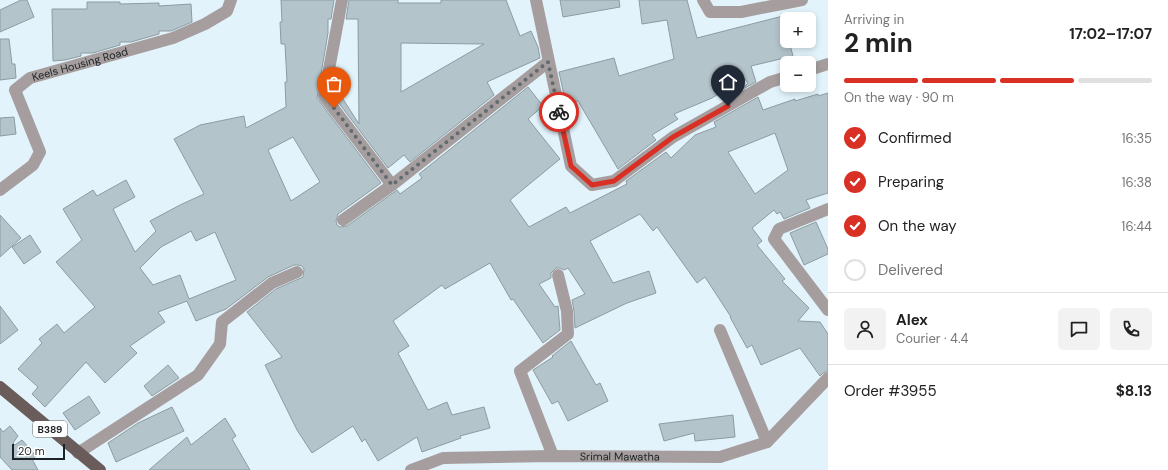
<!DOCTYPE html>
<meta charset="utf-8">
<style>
body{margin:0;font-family:"DM Sans",sans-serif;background:#f2f2f2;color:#222;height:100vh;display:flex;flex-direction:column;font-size:15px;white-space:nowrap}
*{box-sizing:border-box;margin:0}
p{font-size:13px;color:#767676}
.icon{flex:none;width:22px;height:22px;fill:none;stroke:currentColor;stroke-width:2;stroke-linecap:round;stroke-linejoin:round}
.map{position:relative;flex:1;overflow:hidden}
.details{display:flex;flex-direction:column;background:#fff;width:340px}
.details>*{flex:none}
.fabs{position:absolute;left:780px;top:12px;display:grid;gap:8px}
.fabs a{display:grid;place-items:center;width:36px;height:36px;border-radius:6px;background:#fff;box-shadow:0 2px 6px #0003;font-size:20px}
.scale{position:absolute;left:12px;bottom:10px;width:53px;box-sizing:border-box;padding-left:4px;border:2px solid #1c2225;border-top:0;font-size:11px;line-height:14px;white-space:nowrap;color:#1c2225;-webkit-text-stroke:3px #fff;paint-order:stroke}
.pin{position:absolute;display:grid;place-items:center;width:34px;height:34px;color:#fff;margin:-41px -17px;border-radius:50% 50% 50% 0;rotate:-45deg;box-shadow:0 0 4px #0007}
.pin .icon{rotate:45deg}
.courier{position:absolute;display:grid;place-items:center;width:40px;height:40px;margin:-20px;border:3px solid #d93025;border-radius:50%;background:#fff;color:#222;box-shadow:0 1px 5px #0007}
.headline em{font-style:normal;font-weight:700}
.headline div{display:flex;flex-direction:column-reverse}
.headline{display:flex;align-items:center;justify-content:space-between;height:68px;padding:0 16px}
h1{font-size:26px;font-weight:700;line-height:30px}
.bar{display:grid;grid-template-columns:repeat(4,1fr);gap:6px 4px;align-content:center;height:48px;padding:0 16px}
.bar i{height:5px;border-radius:3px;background:#e0e0e0}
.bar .current{background:#d93025}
.bar p{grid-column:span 4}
.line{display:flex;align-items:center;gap:10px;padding:0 16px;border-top:1px solid #e0e0e0}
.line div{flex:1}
.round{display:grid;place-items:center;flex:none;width:42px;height:42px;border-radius:6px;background:#f2f2f2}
ol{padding:0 16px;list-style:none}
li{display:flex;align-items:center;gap:12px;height:44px}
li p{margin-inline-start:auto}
li .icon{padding:4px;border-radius:50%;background:#d93025;color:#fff;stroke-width:4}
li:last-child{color:#767676}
li i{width:22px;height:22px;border:2px solid #e0e0e0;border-radius:50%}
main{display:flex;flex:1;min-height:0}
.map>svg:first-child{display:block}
</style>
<main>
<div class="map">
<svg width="828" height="470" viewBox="0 0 828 470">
<rect width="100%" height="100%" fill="#e2f3fb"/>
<path fill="#b4c4cb" stroke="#8d9ca3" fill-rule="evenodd" d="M 21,0 L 27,0 L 34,17 L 0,32 L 0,10 Z
M 281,0 L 334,0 L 331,19 L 328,19 L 328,33 L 317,98 L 381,183 L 338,214 L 336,221 L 337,225 L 340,227 L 347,226 L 397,190 L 400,194 L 422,178 L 419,174 L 528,87 L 543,106 L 528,119 L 560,159 L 510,200 L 529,227 L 566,207 L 570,213 L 627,184 L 626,181 L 666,152 L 671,158 L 695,135 L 716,127 L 714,122 L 758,97 L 763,110 L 795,99 L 795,101 L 818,94 L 818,96 L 828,93 L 828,193 L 806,200 L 810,208 L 784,219 L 780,212 L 777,214 L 774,210 L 752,228 L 762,241 L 757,245 L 785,279 L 782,281 L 809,308 L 798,321 L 820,322 L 828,334 L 828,371 L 823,373 L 820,376 L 800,348 L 761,365 L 752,345 L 747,348 L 730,317 L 731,317 L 705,277 L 697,283 L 657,227 L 653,231 L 640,214 L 590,241 L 613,283 L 649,271 L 656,293 L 627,303 L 575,328 L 574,311 L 572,300 L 585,294 L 568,268 L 564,270 L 560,268 L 556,268 L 551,273 L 551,278 L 539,284 L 555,307 L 558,306 L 560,330 L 543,343 L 513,299 L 511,300 L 490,263 L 445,289 L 442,285 L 393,321 L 409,346 L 398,353 L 428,410 L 447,402 L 452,415 L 484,407 L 490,428 L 460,436 L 461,438 L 422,452 L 417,437 L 378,461 L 365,439 L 362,442 L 353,426 L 312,453 L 297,430 L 265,365 L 282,357 L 247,312 L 276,289 L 303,277 L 304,269 L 302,266 L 298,265 L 294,265 L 268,277 L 226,309 L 196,321 L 187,301 L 158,312 L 165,322 L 130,346 L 137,353 L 105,383 L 86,362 L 45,407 L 32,394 L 38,387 L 18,369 L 42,343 L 39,339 L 57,324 L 64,333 L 95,307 L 56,262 L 82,240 L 63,209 L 93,190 L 97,196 L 126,180 L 135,197 L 113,209 L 135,252 L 156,231 L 150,221 L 180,205 L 204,194 L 174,139 L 200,125 L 244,116 L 246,128 L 286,107 L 285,82 L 287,82 L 285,44 L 281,44 L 280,22 L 282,22 ZM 775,133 L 788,170 L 755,194 L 728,152 ZM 293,137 L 320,182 L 291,201 L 268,150 ZM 191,231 L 196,241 L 215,232 L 236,280 L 189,299 L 180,275 L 153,285 L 140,268 L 161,247 Z
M 349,0 L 398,0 L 398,3 L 441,3 L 441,0 L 506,0 L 520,36 L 531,31 L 538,47 L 540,58 L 487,82 L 494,95 L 410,162 L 404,155 L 388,168 L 332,94 L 334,85 L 359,124 L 358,19 L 346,19 ZM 401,43 L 484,44 L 401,92 Z
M 560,0 L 619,0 L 620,7 L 563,17 Z
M 639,0 L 687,0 L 697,38 L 783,16 L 787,32 L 787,41 L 789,41 L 793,56 L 751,66 L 756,82 L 741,90 L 748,83 L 744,78 L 712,98 L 674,114 L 678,119 L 652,135 L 656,140 L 618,169 L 578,101 L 566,104 L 559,72 L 614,58 L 619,76 L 674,59 L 667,20 L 642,24 Z
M 87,2 L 120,2 L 120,4 L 159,3 L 159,6 L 191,4 L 192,22 L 171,31 L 159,31 L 159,34 L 131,42 L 120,42 L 120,45 L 93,53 L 81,53 L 81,56 L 65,60 L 53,61 L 52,9 L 87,9 Z
M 0,39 L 9,39 L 12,64 L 15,64 L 16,78 L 0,80 Z
M 14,117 L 16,134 L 0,136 L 0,118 Z
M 0,215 L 21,238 L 0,257 Z
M 816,222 L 828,249 L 828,254 L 804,265 L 790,233 Z
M 30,235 L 41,252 L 24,264 L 12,247 Z
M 0,306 L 18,330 L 0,344 Z
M 571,341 L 596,385 L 600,383 L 608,401 L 568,421 L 558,401 L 552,404 L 533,370 L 553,357 L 552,356 Z
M 168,365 L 179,378 L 152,396 L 144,386 Z
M 89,396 L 100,413 L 75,430 L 63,413 Z
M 172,407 L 184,431 L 116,462 L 108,443 L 138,423 Z
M 733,415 L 735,437 L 695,441 L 694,433 L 664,441 L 659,424 Z
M 225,418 L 236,436 L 232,439 L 250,470 L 149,470 L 187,437 L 191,445 Z
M 10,426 L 18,436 L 13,443 L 15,445 L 22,440 L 36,456 L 32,459 L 38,470 L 12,470 L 0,457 L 0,428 L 3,432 Z"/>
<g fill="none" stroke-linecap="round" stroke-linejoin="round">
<g stroke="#a69e9e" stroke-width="12">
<path d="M 342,0 L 324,96 L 392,185"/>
<path d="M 536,0 L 571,166 L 592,185 L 614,181 L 673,137 L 770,82 L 787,77"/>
<path d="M 703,0 L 710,12 L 741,12 L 802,0"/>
<path d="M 809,70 L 828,64"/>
<path id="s1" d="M 0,190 L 33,165 L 40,152 L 15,90 L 30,78 L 173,38 L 205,24 L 227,11 L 231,0"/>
<path d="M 828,209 L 779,229 L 774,239 L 828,310"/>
<path d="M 343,220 L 392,185 L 548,62"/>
<path d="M 720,330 L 767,442"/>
<path d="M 78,453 L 198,375 L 220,344 L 222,322 L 272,283 L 297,272"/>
<path d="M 553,456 L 520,371 L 568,334 L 567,311 L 558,275"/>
<path id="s2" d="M 411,470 L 443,458 L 553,456 L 720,457 L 767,442 L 828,378"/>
</g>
<path stroke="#695c5b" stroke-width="12" d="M 0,387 L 100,470"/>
</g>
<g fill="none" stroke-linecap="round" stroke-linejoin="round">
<path stroke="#616b70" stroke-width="4" stroke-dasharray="0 7.2" d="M 334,108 L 392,185 L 548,62 L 559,112"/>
<path stroke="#d93025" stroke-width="5" d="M 559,112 L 571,166 L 592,185 L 614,181 L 673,137 L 728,106"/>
</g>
<g text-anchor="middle" stroke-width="3.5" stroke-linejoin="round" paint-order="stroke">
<rect fill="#fff" stroke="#606466" stroke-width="1" x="33" y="421" width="34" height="16" rx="3"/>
<g font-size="10" font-weight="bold" fill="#1c2225">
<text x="50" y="433">B389</text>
</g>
<g font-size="11" fill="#1c2225" stroke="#fff">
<text dy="4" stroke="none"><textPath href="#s1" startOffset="194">Keels Housing Road</textPath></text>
<text dy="4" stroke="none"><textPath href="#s2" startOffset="211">Srimal Mawatha</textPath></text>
</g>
</g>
</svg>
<div class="fabs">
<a>+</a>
<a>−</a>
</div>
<div class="scale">20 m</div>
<div class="pin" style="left:334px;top:108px;background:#ea580c"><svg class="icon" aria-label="bag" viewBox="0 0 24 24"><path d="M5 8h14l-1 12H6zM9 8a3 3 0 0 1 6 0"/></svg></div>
<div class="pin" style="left:728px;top:106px;background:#1f2937"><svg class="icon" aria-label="home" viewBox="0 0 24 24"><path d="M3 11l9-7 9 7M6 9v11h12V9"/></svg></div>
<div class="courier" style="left:559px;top:112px"><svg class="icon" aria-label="bike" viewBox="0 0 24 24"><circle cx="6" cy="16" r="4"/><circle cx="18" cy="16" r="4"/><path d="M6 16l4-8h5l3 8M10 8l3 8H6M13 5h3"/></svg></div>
</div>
<section class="details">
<div class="headline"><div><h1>2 min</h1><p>Arriving in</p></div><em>17:02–17:07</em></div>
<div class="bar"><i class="current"></i><i class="current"></i><i class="current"></i><i></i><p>On the way · 90 m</p></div>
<ol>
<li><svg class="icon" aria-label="check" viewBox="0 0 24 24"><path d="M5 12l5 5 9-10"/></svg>Confirmed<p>16:35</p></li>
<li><svg class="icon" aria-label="check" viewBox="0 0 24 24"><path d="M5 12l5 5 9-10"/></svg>Preparing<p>16:38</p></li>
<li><svg class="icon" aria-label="check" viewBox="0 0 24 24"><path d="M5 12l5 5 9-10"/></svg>On the way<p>16:44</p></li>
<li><i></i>Delivered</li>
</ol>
<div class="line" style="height:72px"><a class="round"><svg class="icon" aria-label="person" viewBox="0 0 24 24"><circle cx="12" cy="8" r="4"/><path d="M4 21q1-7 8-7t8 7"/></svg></a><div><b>Alex</b><p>Courier · 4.4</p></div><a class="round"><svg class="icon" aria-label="chat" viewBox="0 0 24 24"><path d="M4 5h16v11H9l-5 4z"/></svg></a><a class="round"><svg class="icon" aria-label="phone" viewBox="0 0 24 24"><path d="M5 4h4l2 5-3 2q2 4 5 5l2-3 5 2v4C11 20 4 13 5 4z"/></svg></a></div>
<div class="line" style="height:52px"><div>Order #3955</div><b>$8.13</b></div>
</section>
</main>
